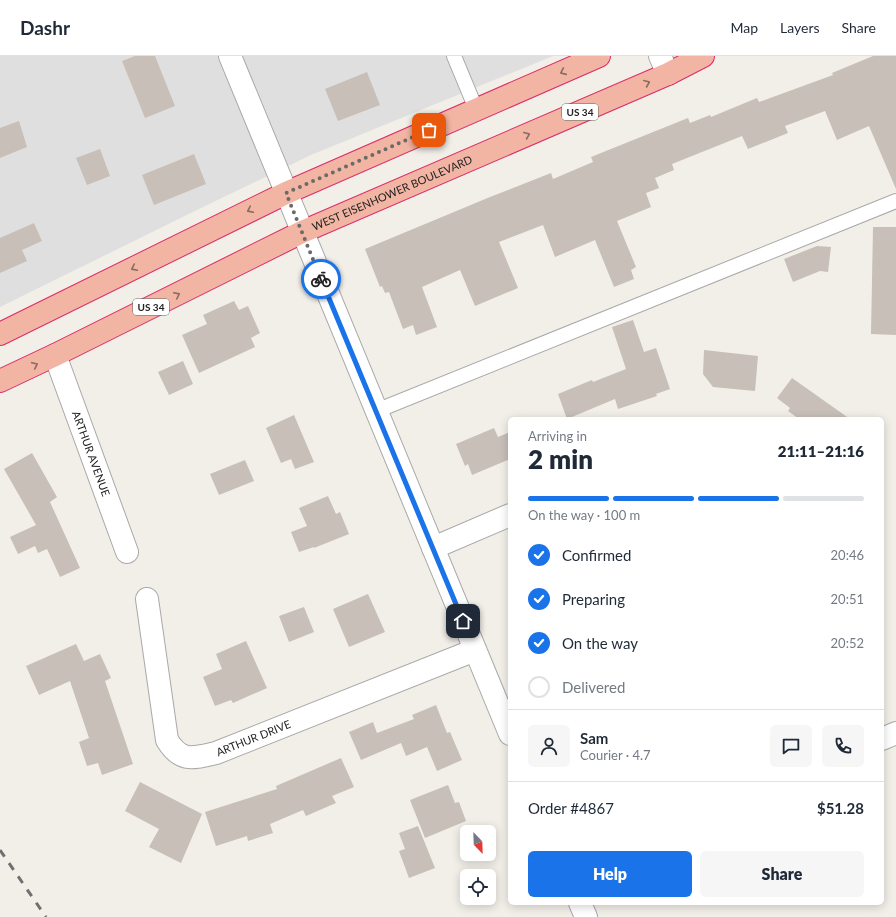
<!DOCTYPE html>
<meta charset="utf-8">
<style>
body{margin:0;font-family:Lato,sans-serif;background:#f6f6f7;color:#1f2937;height:100vh;display:flex;flex-direction:column;font-size:15px;white-space:nowrap}
*{box-sizing:border-box;margin:0}
p{font-size:13px;color:#747a83}
.icon{flex:none;width:22px;height:22px;fill:none;stroke:currentColor;stroke-width:2;stroke-linecap:round;stroke-linejoin:round}
.map{position:relative;flex:1;overflow:hidden}
.panel{position:absolute;left:508px;top:361px;width:376px;height:488px;display:flex;flex-direction:column;background:#fff;border-radius:6px;box-shadow:0 2px 10px #0003}
.panel>*{flex:none}
.needle{width:26px;rotate:157deg}
.buttons{position:absolute;left:460px;top:769px;display:grid;gap:8px}
.buttons a{display:grid;place-items:center;width:36px;height:36px;border-radius:6px;background:#fff;box-shadow:0 2px 10px #0003;font-size:20px}
.pin{position:absolute;display:grid;place-items:center;width:34px;height:34px;color:#fff;margin:-17px;border-radius:8px;box-shadow:0 2px 6px #0006}
.courier{position:absolute;display:grid;place-items:center;width:40px;height:40px;margin:-20px;border:3px solid #1a73e8;border-radius:50%;background:#fff;color:#222;box-shadow:0 1px 5px #0007}
.headline em{font-style:normal;font-weight:800}
.headline div{display:flex;flex-direction:column-reverse}
.headline{display:flex;align-items:center;justify-content:space-between;height:68px;padding:0 20px}
h1{font-size:26px;font-weight:800;line-height:30px}
.bar{display:grid;grid-template-columns:repeat(4,1fr);gap:6px 4px;align-content:center;height:48px;padding:0 20px}
.bar i{height:5px;border-radius:3px;background:#e0e1e3}
.bar .current{background:#1a73e8}
.bar p{grid-column:span 4}
.line{display:flex;align-items:center;gap:10px;padding:0 20px;border-top:1px solid #e0e1e3}
.line div{flex:1}
.round{display:grid;place-items:center;flex:none;width:42px;height:42px;border-radius:6px;background:#f6f6f7}
ol{padding:0 20px;list-style:none}
li{display:flex;align-items:center;gap:12px;height:44px}
li p{margin-inline-start:auto}
li .icon{padding:4px;border-radius:50%;background:#1a73e8;color:#fff;stroke-width:4}
li:last-child{color:#747a83}
li i{width:22px;height:22px;border:2px solid #e0e1e3;border-radius:50%}
.action{display:flex;gap:8px;margin-top:auto;padding:8px 20px}
.action a{flex:1;height:46px;border-radius:6px;background:#1a73e8;color:#fff;font-size:16px;font-weight:800;line-height:46px;text-align:center}
.action a+a{background:#f6f6f7;color:#1f2937}
header{display:flex;align-items:center;gap:24px;box-sizing:border-box;height:56px;padding:0 20px;background:#fff;border-bottom:1px solid #e0e1e3}
header strong{font-size:19px}
nav{display:flex;gap:22px;margin-inline-start:auto;font-size:14px}
.map>svg:first-child{display:block}
</style>
<header>
<strong>Dashr</strong>
<nav><a>Map</a><a>Layers</a><a>Share</a></nav>
</header>
<div class="map">
<svg width="896" height="861" viewBox="0 0 896 861">
<rect width="100%" height="100%" fill="#f2efe9"/>
<path fill="#e0dfdf" d="M 0,0 L 553,0 L 311,99 L 201,152 L 0,251 Z"/>
<path fill="#c7bfb8" d="M 135,0 L 155,0 L 175,50 L 145,62 L 122,5 Z
M 873,0 L 896,0 L 896,133 L 869,70 L 837,84 L 825,55 L 785,70 L 788,77 L 748,93 L 742,80 L 672,108 L 674,114 L 655,122 L 659,132 L 646,137 L 651,151 L 617,165 L 636,211 L 631,214 L 634,223 L 614,231 L 595,184 L 555,201 L 543,169 L 499,186 L 518,232 L 475,250 L 460,214 L 422,231 L 437,271 L 416,279 L 413,269 L 403,273 L 389,236 L 385,237 L 382,230 L 380,231 L 365,193 L 490,141 L 551,117 L 553,123 L 593,106 L 591,101 L 688,62 L 690,67 L 710,59 L 711,61 L 757,42 L 759,46 L 833,19 L 832,17 Z
M 367,16 L 380,49 L 338,65 L 325,33 Z
M 19,65 L 27,91 L 0,102 L 0,72 Z
M 100,93 L 110,120 L 87,129 L 76,102 Z
M 194,98 L 206,128 L 154,149 L 142,119 Z
M 34,167 L 42,185 L 22,194 L 27,205 L 0,217 L 0,182 Z
M 873,171 L 896,171 L 896,279 L 871,278 Z
M 817,190 L 831,191 L 828,216 L 820,215 L 793,226 L 784,203 Z
M 234,245 L 239,254 L 248,250 L 260,277 L 251,282 L 255,291 L 199,317 L 182,279 L 207,268 L 203,259 Z
M 633,264 L 644,296 L 656,292 L 670,333 L 656,338 L 657,340 L 618,353 L 615,343 L 567,363 L 558,338 L 592,324 L 593,326 L 626,313 L 612,271 Z
M 704,294 L 758,300 L 755,335 L 713,331 L 703,318 Z
M 183,305 L 193,328 L 169,339 L 158,316 Z
M 792,322 L 850,363 L 799,363 L 788,355 L 790,352 L 777,342 Z
M 294,359 L 314,406 L 295,413 L 291,403 L 281,407 L 266,372 Z
M 494,372 L 498,381 L 510,376 L 510,403 L 472,419 L 468,408 L 465,410 L 456,388 Z
M 32,397 L 57,441 L 50,446 L 80,512 L 60,521 L 47,493 L 38,497 L 35,490 L 18,498 L 10,481 L 36,469 L 4,413 Z
M 245,404 L 254,425 L 219,439 L 210,418 Z
M 328,440 L 336,458 L 340,456 L 349,478 L 314,492 L 314,491 L 299,496 L 291,476 L 307,470 L 299,452 Z
M 368,538 L 385,576 L 349,591 L 333,553 Z
M 304,551 L 314,576 L 289,586 L 279,560 Z
M 246,585 L 267,632 L 233,647 L 231,644 L 215,650 L 203,621 L 222,613 L 216,598 Z
M 76,588 L 84,605 L 100,598 L 111,622 L 105,625 L 133,708 L 102,719 L 98,707 L 87,710 L 79,686 L 89,682 L 70,625 L 39,639 L 26,610 Z
M 436,649 L 447,677 L 450,676 L 462,704 L 437,715 L 427,691 L 406,700 L 401,687 L 361,704 L 349,676 L 373,666 L 377,677 L 414,663 L 412,659 Z
M 341,702 L 354,731 L 332,740 L 336,747 L 306,760 L 303,754 L 270,768 L 273,777 L 248,785 L 247,780 L 216,790 L 205,756 L 277,733 L 276,730 Z
M 140,726 L 202,758 L 181,807 L 149,791 L 159,773 L 125,755 Z
M 448,729 L 455,747 L 459,746 L 466,765 L 425,782 L 410,744 Z
M 418,770 L 435,812 L 409,822 L 399,795 L 405,793 L 399,777 Z"/>
<g fill="none" stroke-linecap="round" stroke-linejoin="round">
<g stroke="#a9a9a9" stroke-width="16">
<path id="service" d="M 454,0 L 476,53
M 376,355 L 896,145"/>
</g>
<g stroke="#a9a9a9" stroke-width="24">
<g id="minor">
<path d="M 230,0 L 510,678"/>
<path d="M 660,0 L 668,18"/>
<path id="s1" d="M 55,299 L 127,496"/>
<path d="M 433,492 L 510,459"/>
<path id="s2" d="M 147,543 L 167,684 C 181,707 193,702 216,697 L 475,594"/>
<path d="M 882,683 L 896,677"/>
<path d="M 580,847 L 586,861"/>
</g>
</g>
<g stroke="#dc2a67" stroke-width="24">
<g id="trunk">
<path d="M 0,278 L 286,137 L 599,0"/>
<path id="s3" d="M 0,325 L 55,299 L 302,176 L 668,18 L 703,0"/>
</g>
</g>
<use href="#service" stroke="#fff" stroke-width="14"/>
<use href="#minor" stroke="#fff" stroke-width="22"/>
<use href="#trunk" stroke="#f2b4a3" stroke-width="22"/>
<path stroke="#707070" stroke-width="3" stroke-dasharray="8 8" stroke-linecap="butt" d="M 0,794 L 46,861"/>
</g>
<defs><path id="oneway-chevron" d="M-2-3.5L2.5 0L-2 3.5" fill="none" stroke-width="1.6" stroke-linecap="round" stroke-linejoin="round"/></defs>
<g stroke="#8a6b62">
<use href="#oneway-chevron" transform="translate(563 16) rotate(156)"/>
<use href="#oneway-chevron" transform="translate(647 27) rotate(-23)"/>
<use href="#oneway-chevron" transform="translate(527 79) rotate(-23)"/>
<use href="#oneway-chevron" transform="translate(250 154) rotate(154)"/>
<use href="#oneway-chevron" transform="translate(134 212) rotate(154)"/>
<use href="#oneway-chevron" transform="translate(177 239) rotate(-26)"/>
<use href="#oneway-chevron" transform="translate(35 309) rotate(-25)"/>
</g>
<g fill="none" stroke-linecap="round" stroke-linejoin="round">
<path stroke="#6b6a68" stroke-width="4" stroke-dasharray="0 7.2" d="M 321,223 L 286,137 L 429,74"/>
<path stroke="#1a73e8" stroke-width="5" d="M 321,223 L 463,565"/>
</g>
<g text-anchor="middle" stroke-width="3.5" stroke-linejoin="round" paint-order="stroke">
<g fill="#fff" stroke="#646464" stroke-width="1">
<rect x="562" y="48" width="36" height="16" rx="3"/>
<rect x="133" y="243" width="36" height="16" rx="3"/>
</g>
<g font-size="10" font-weight="bold" fill="#222">
<text x="580" y="60">US 34</text>
<text x="151" y="255">US 34</text>
</g>
<g font-size="11" fill="#222" stroke="#fff">
<text dy="4" stroke="none"><textPath href="#s3" startOffset="435">WEST EISENHOWER BOULEVARD</textPath></text>
<text dy="4" stroke="none"><textPath href="#s1" startOffset="105">ARTHUR AVENUE</textPath></text>
<text dy="4" stroke="none"><textPath href="#s2" startOffset="239">ARTHUR DRIVE</textPath></text>
</g>
</g>
</svg>
<div class="buttons">
<a><svg class="needle" viewBox="-14 -14 28 28"><path d="M0-13l5 13h-10z" fill="#e53935"/><path d="M0 13l5-13h-10z" fill="#747a83"/></svg></a>
<a><svg class="icon" aria-label="locate" viewBox="0 0 24 24"><circle cx="12" cy="12" r="6"/><path d="M12 2v4M12 18v4M2 12h4M18 12h4"/></svg></a>
</div>
<div class="pin" style="left:429px;top:74px;background:#ea580c"><svg class="icon" aria-label="bag" viewBox="0 0 24 24"><path d="M5 8h14l-1 12H6zM9 8a3 3 0 0 1 6 0"/></svg></div>
<div class="pin" style="left:463px;top:565px;background:#1f2937"><svg class="icon" aria-label="home" viewBox="0 0 24 24"><path d="M3 11l9-7 9 7M6 9v11h12V9"/></svg></div>
<div class="courier" style="left:321px;top:223px"><svg class="icon" aria-label="bike" viewBox="0 0 24 24"><circle cx="6" cy="16" r="4"/><circle cx="18" cy="16" r="4"/><path d="M6 16l4-8h5l3 8M10 8l3 8H6M13 5h3"/></svg></div>
<section class="panel">
<div class="headline"><div><h1>2 min</h1><p>Arriving in</p></div><em>21:11–21:16</em></div>
<div class="bar"><i class="current"></i><i class="current"></i><i class="current"></i><i></i><p>On the way · 100 m</p></div>
<ol>
<li><svg class="icon" aria-label="check" viewBox="0 0 24 24"><path d="M5 12l5 5 9-10"/></svg>Confirmed<p>20:46</p></li>
<li><svg class="icon" aria-label="check" viewBox="0 0 24 24"><path d="M5 12l5 5 9-10"/></svg>Preparing<p>20:51</p></li>
<li><svg class="icon" aria-label="check" viewBox="0 0 24 24"><path d="M5 12l5 5 9-10"/></svg>On the way<p>20:52</p></li>
<li><i></i>Delivered</li>
</ol>
<div class="line" style="height:72px"><a class="round"><svg class="icon" aria-label="person" viewBox="0 0 24 24"><circle cx="12" cy="8" r="4"/><path d="M4 21q1-7 8-7t8 7"/></svg></a><div><b>Sam</b><p>Courier · 4.7</p></div><a class="round"><svg class="icon" aria-label="chat" viewBox="0 0 24 24"><path d="M4 5h16v11H9l-5 4z"/></svg></a><a class="round"><svg class="icon" aria-label="phone" viewBox="0 0 24 24"><path d="M5 4h4l2 5-3 2q2 4 5 5l2-3 5 2v4C11 20 4 13 5 4z"/></svg></a></div>
<div class="line" style="height:52px"><div>Order #4867</div><b>$51.28</b></div>
<div class="action"><a>Help</a><a>Share</a></div>
</section>
</div>
